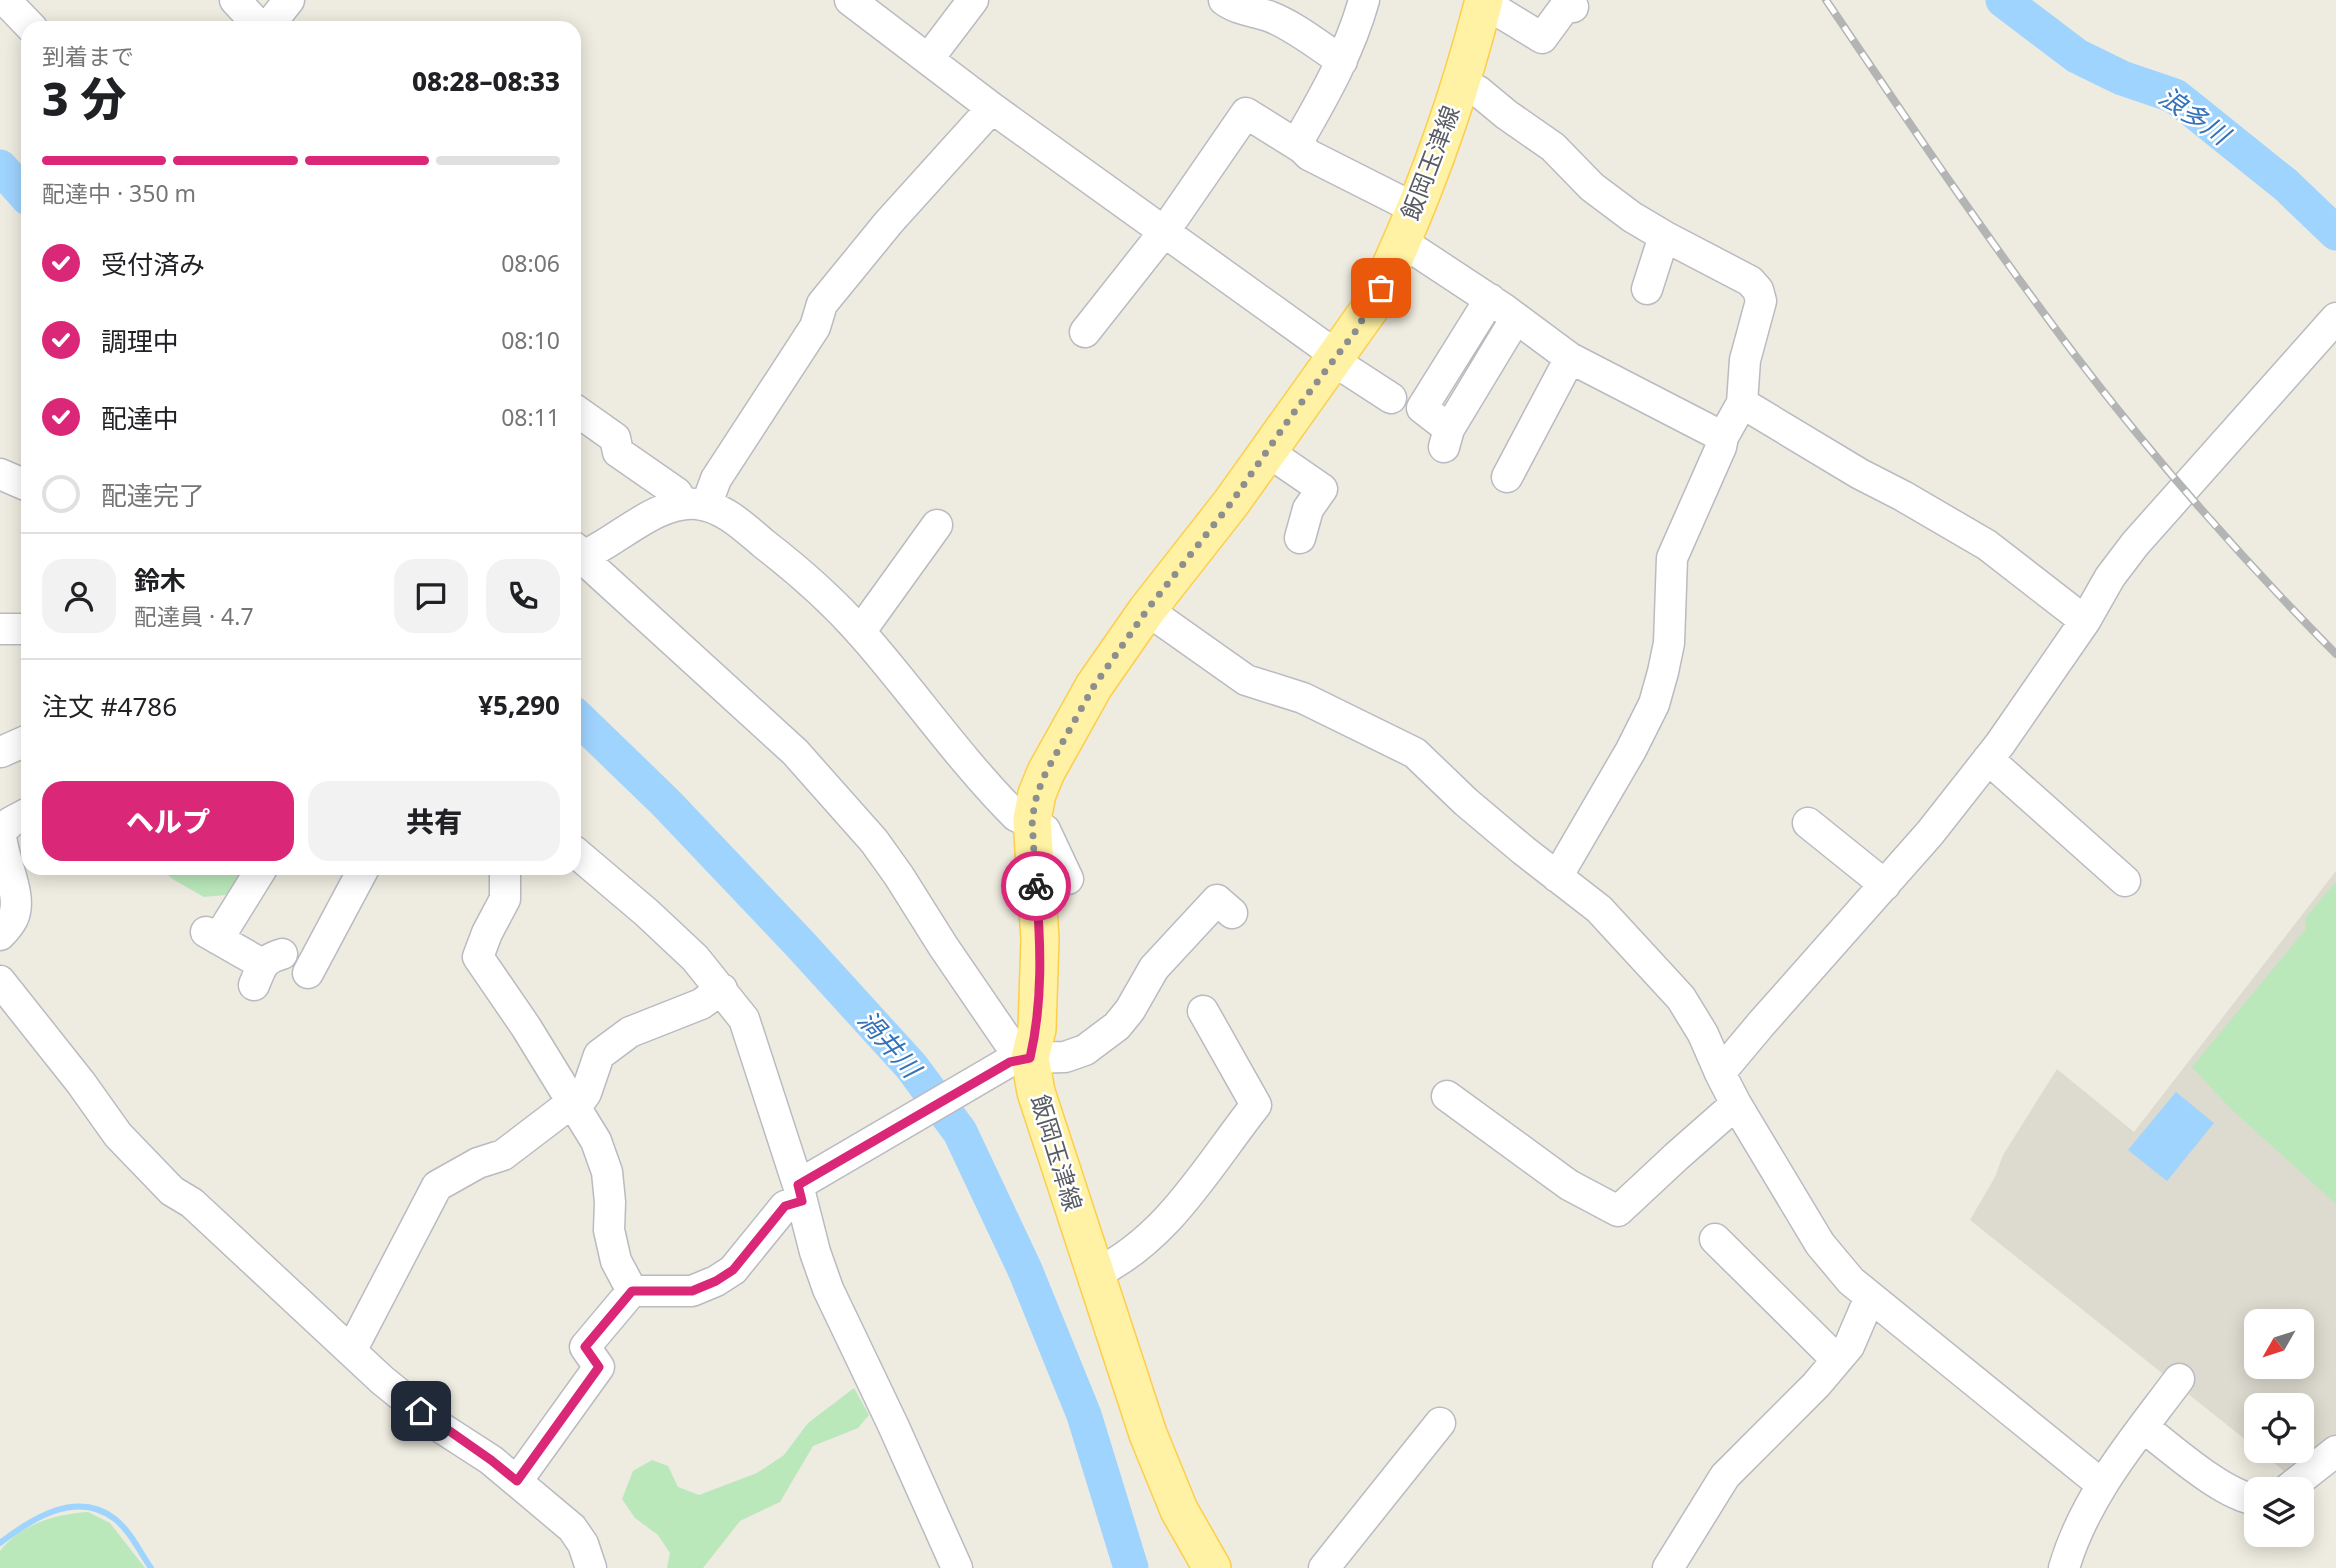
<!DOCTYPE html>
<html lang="ja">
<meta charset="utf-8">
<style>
body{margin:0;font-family:"Noto Sans","Noto Sans JP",sans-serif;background:#f2f2f2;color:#202124;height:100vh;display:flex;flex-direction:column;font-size:26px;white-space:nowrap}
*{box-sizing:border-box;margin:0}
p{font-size:23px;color:#757577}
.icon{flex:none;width:38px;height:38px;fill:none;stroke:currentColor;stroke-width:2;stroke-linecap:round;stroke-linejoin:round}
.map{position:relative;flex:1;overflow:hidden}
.sheet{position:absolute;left:21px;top:21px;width:560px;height:854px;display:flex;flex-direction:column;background:#fff;border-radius:21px;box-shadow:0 4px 18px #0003}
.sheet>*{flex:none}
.needle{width:46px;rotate:231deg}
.fabs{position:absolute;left:2244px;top:1309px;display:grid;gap:14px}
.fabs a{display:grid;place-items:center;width:70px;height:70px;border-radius:14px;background:#fff;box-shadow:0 4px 18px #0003;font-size:35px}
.pin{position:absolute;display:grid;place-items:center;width:60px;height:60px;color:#fff;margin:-30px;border-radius:14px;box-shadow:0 4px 10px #0006}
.courier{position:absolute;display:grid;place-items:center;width:70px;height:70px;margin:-35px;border:5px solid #db2777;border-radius:50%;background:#fff;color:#222;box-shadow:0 2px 9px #0007}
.head em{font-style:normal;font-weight:800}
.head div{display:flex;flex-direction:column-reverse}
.head{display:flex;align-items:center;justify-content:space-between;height:119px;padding:0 21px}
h1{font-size:46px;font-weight:800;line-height:52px}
.bar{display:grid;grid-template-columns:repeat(4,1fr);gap:10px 7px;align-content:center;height:84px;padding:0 21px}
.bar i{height:9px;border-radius:5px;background:#e0e0e0}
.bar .current{background:#db2777}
.bar p{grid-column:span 4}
.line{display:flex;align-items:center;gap:18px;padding:0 21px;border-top:2px solid #e0e0e0}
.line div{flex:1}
.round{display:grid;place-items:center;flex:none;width:74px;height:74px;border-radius:21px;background:#f2f2f2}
ol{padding:0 21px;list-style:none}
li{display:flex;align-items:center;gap:21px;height:77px}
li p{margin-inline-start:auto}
li .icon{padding:7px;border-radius:50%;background:#db2777;color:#fff;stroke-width:4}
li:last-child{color:#757577}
li i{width:38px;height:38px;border:4px solid #e0e0e0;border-radius:50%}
.action{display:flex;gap:14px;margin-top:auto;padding:14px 21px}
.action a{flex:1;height:80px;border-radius:21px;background:#db2777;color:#fff;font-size:28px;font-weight:800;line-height:80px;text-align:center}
.action a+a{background:#f2f2f2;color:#202124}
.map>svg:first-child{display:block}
</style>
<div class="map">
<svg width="2336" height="1568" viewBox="0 0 2336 1568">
<rect width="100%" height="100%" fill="#eeebe0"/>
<path fill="#dddacf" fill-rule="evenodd" d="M 2336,871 L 2336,1442 L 2289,1475 L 2259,1451 L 2301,1451 L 2301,1405 L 2256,1405 L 2256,1448 L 1970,1220 L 1995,1177 L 2003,1155 L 2057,1069 L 2134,1132 ZM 2256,1321 L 2301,1321 L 2301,1367 L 2256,1367 Z"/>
<path fill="#bae8bb" d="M 159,868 L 270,868 L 240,884 L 225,895 L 204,897 L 174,880 Z
M 2336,882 L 2336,1204 L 2231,1109 L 2192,1067 L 2306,929 L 2305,918 Z
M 854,1388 L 869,1415 L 858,1428 L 813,1446 L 780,1502 L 740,1521 L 703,1568 L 667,1568 L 670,1553 L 658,1535 L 635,1518 L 622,1499 L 633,1471 L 652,1460 L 668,1466 L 678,1487 L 699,1495 L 757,1473 L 784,1455 L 808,1423 Z
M 88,1512 L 110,1523 L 145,1568 L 0,1568 L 0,1551 C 21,1524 55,1514 88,1512 Z"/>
<path fill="#9fd4ff" d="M 2176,1092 L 2214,1123 L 2167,1181 L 2128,1150 Z"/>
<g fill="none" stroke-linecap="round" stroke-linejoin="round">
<path stroke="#9fd4ff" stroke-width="6" d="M 0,1543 C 31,1519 77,1489 115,1519 C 130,1531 140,1552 151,1568"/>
<path stroke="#9fd4ff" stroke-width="35" d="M 2003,0 L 2077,56 L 2122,78 L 2175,96 L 2286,185 L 2336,233
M 0,167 L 28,198
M 574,714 L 666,803 L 799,943 L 911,1066 L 960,1132 L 1025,1270 L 1084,1415 L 1131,1568"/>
<g stroke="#b9bbc1" stroke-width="33">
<path id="minor" d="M 5,0 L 32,28
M 235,0 L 261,28
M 850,0 L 992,108 L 1337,356
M 1224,0 C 1237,10 1255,11 1271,17 C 1296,27 1319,46 1342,61
M 1364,0 C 1350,50 1326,93 1300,138 L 1302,148 L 1309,155 L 1414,208
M 1483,2 L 1542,38 L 1567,4 L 1573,7
M 267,28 L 289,0
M 929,58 L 973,0
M 1461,83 L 1478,91 L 1507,115 L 1553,147 L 1592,187 L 1632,217 L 1664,236
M 1401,241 L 1504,309 L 1570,358 L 1723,437 L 1742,403 L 1745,360 L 1761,301 L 1758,290 L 1750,281 L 1664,236 L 1647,289
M 1085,332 L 1164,232 L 1246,113 L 1302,148
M 1334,361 L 1391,398
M 1742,403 L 1860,474 L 1903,496 L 1987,545 L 2085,621
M 574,409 L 615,438 L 618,452 L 677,493 L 682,504
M 1449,429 L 1422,408 L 1490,299
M 1444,447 L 1449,429 L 1516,318
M 1267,451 L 1322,489 L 1308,509 L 1300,538
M 0,474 L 28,486
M 1507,477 L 1570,358
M 706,506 L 716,479 L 815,327 L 822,304 L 889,222 L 992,108
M 574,547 L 591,566 L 795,752 L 874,841 L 899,876 L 943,946 L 1008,1041 L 1030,1058
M 583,556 C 618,541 657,500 697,504 C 724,507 744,527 764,544 C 799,571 832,600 862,634 C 914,693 960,760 1016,816 L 1045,830 L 1068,879
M 1147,610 L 1246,680 L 1303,698 L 1415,753 L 1466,802 L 1523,850 L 1599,909 L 1681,998 L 1703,1034 L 1720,1073
M 0,629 L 28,629
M 860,632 L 937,525
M 1,752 L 28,740
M 1988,759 L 2125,881
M 1808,823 L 1885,885
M 574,851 L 647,913 L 695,958 L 744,1019 L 798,1185 L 815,1252 L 828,1289 L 893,1425 L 957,1568
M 505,868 L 505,899 L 487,933 L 478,957 L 526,1027 L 596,1141 L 607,1172 L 610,1202 L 609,1230 L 616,1261 L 632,1291
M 1557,877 L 1631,750 L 1654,704 L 1663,672 L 1669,643 L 1672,558 L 1721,447 L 1723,437
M 206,932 L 262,964
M 0,935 C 5,930 10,924 13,918 C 24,894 0,857 1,831 L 11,822 L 28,813
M 218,939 L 262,868
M 308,973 L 364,868
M 0,981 L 81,1083 L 118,1135 L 172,1191 L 192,1203 L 382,1380 L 440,1427 L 491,1460 L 572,1528 L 583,1544 L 591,1568
M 254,985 C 262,966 262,960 282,954
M 1447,1096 L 1569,1185 L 1618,1211 L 1677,1156 L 1736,1104
M 798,1185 L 1010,1061 L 1030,1058 L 1065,1057 L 1085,1050 L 1117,1026 L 1130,1010 L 1154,968 L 1217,900 L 1232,913
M 1715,1239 L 1837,1360
M 1095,1274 C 1169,1238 1207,1167 1256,1105 L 1203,1011
M 351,1351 L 437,1186 L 478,1163 L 503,1155 L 566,1107 L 581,1100 L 586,1093 L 599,1055 L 630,1032 L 701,1004 L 722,989
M 2143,1427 C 2172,1449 2221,1494 2256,1500
M 517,1481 L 599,1367 L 585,1347 L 632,1291 L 692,1291 L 716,1281 L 733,1270 L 785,1206 L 802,1201
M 2101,1484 L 1851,1281 L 1820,1244 L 1736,1104 L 1720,1073 L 1761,1024 L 1930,833 L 2000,744 L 2085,621 L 2110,577 L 2135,544 L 2336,318
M 2288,1489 L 2336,1451
M 1324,1568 L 1440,1423
M 1668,1568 L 1725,1476 L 1816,1385 L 1849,1346 L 1870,1297
M 2064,1568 C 2085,1496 2135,1438 2179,1379"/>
</g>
<g stroke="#fdce4a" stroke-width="40">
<path id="major" d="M 1212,1568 L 1179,1510 L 1148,1434 L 1036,1092 L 1030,1058 L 1037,1029 L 1040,939 L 1032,819 L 1037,794 L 1046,772 L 1094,686 L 1147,610 L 1231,503 L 1373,304 C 1419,209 1458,102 1484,0"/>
</g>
<use href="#minor" stroke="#fff" stroke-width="30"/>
<use href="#major" stroke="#fff2a4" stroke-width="37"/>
<g stroke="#b3b4b4" stroke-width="8">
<path id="rail" d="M 1826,0 C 1907,120 1988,240 2075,355 C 2155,460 2244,561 2336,654"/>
</g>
<use href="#rail" stroke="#fff" stroke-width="5" stroke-dasharray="16" stroke-linecap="butt"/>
</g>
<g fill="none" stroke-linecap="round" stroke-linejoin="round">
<path stroke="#8d8f8f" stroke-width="7" stroke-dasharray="0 12.6" d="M 1036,886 L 1032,819 L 1037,794 L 1046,772 L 1094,686 L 1147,610 L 1231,503 L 1292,415 L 1355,332 L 1381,288"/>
<path stroke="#db2777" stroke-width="9" d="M 421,1411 L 491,1460 L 517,1481 L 599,1367 L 585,1347 L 632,1291 L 692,1291 L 716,1281 L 733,1270 L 785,1206 L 802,1201 L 798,1185 L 1010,1062 L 1030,1058 C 1043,1002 1041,944 1036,886"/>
</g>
<g text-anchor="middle" stroke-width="5" stroke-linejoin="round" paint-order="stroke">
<g font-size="24" fill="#595d63" stroke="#fff">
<text transform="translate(1431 163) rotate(-69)" y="8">飯岡玉津線</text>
<text transform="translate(1056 1153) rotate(73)" y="8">飯岡玉津線</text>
</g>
<g font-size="26" font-style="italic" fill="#3473b9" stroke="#fff">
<text transform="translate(2194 116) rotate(35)" y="9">浪多川</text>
<text transform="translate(889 1044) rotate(49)" y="9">渦井川</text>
</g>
</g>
</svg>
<div class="fabs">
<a><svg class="needle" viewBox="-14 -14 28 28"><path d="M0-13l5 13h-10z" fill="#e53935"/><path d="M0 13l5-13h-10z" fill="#757577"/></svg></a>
<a><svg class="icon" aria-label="locate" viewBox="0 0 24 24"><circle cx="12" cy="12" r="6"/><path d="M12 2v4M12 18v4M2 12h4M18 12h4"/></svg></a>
<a><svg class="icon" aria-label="layers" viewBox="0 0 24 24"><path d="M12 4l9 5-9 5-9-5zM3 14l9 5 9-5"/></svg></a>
</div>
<div class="pin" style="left:1381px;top:288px;background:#ea580c"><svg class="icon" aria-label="bag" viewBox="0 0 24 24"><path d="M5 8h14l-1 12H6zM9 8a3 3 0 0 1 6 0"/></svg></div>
<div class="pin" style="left:421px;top:1411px;background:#1f2937"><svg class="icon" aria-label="home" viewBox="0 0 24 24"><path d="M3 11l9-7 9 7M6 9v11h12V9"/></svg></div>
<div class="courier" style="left:1036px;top:886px"><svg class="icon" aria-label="bike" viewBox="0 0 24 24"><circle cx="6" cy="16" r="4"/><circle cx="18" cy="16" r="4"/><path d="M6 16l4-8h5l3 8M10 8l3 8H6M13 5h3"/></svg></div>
<section class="sheet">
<div class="head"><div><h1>3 分</h1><p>到着まで</p></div><em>08:28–08:33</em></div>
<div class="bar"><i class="current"></i><i class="current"></i><i class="current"></i><i></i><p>配達中 · 350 m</p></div>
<ol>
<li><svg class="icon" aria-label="check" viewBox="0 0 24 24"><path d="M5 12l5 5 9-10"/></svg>受付済み<p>08:06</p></li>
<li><svg class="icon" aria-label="check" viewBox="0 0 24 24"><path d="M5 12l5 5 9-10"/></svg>調理中<p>08:10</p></li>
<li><svg class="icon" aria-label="check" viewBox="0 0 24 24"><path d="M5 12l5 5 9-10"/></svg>配達中<p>08:11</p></li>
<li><i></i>配達完了</li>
</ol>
<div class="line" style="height:126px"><a class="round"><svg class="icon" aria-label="person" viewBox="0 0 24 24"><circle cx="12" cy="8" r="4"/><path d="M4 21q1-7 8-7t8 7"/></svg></a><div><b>鈴木</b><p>配達員 · 4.7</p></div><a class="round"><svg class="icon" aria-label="chat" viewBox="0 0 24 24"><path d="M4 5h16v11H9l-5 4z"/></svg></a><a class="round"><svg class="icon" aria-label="phone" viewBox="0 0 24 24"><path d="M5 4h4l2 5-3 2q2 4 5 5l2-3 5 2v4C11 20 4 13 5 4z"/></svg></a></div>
<div class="line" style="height:91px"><div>注文 #4786</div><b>¥5,290</b></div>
<div class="action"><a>ヘルプ</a><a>共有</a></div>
</section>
</div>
